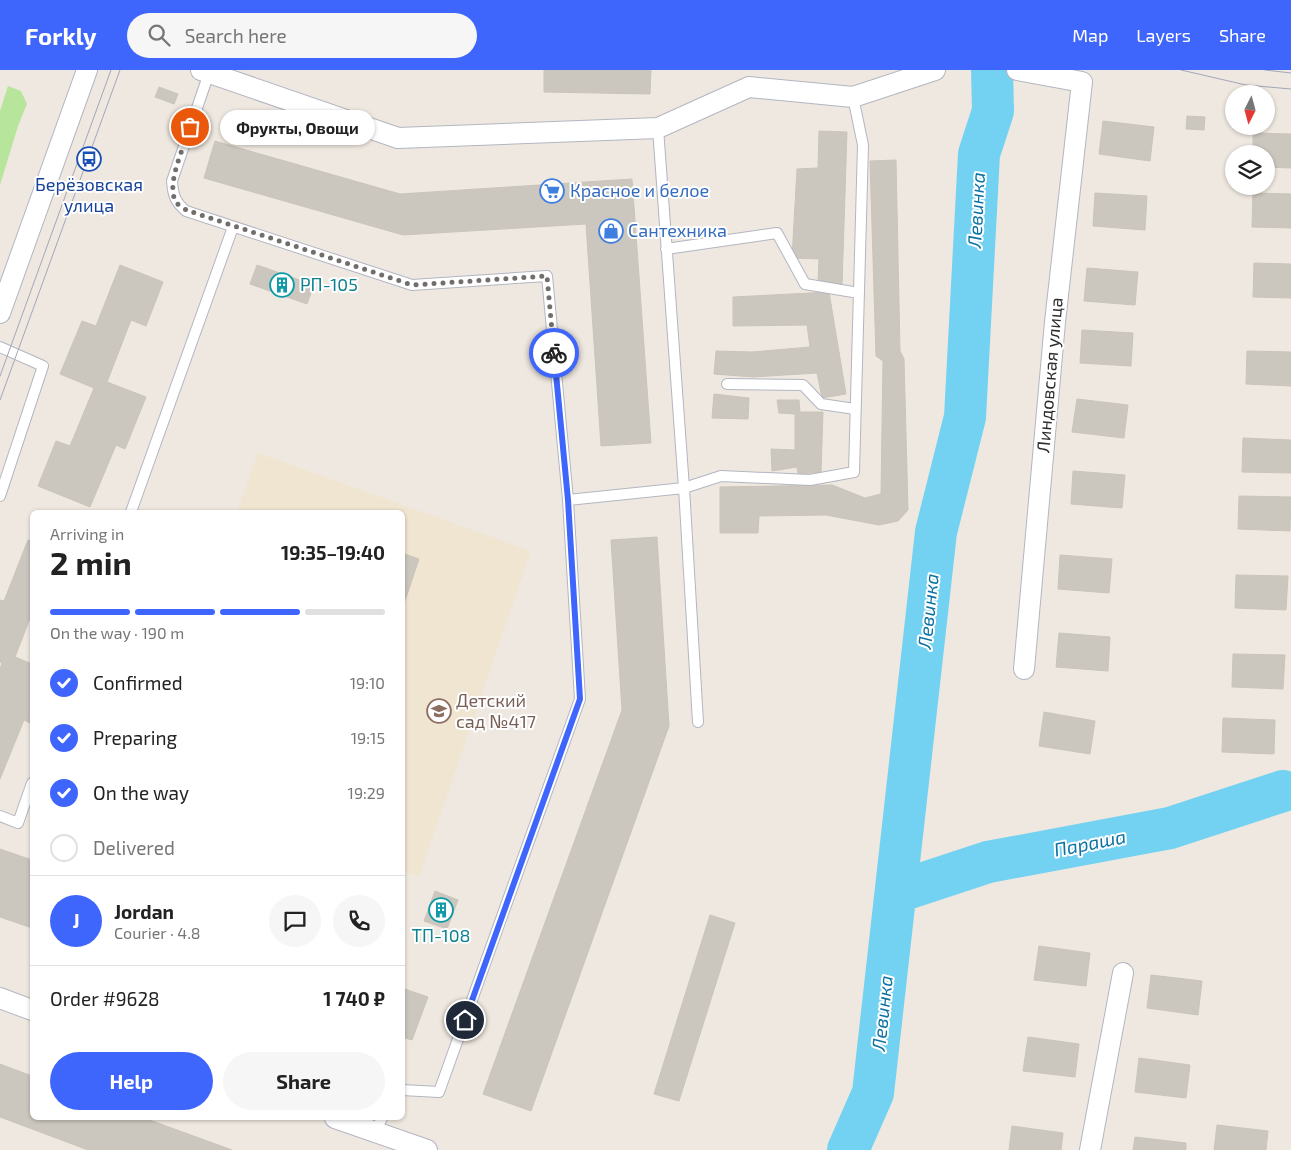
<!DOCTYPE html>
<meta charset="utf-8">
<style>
body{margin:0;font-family:"Exo 2",sans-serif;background:#f6f6f6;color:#222;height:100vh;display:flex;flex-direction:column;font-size:19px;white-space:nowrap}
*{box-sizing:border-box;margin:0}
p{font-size:16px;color:#767676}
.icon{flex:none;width:28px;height:28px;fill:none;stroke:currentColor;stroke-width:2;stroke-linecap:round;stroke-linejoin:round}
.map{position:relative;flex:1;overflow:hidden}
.drawer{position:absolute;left:30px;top:440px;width:375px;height:610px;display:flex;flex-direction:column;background:#fff;border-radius:8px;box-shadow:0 1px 4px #0004}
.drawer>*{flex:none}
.needle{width:32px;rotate:186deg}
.fabs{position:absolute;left:1225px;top:15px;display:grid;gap:10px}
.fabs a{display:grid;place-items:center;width:50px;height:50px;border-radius:50%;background:#fff;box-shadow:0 1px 4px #0004;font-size:25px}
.pin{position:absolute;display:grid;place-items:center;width:42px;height:42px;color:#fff;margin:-21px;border:2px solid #fff;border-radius:50%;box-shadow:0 1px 5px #0007}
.courier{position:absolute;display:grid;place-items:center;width:50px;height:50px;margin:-25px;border:4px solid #3f66fc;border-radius:50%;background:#fff;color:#222;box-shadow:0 1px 6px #0007}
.bubble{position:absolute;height:35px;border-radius:18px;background:#fff;box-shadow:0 1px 4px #0004;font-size:16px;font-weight:700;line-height:35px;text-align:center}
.overview em{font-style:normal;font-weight:700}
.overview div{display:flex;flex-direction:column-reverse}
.overview{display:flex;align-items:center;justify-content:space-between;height:85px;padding:0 20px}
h1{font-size:32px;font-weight:700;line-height:38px}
.bar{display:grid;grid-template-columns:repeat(4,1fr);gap:8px 5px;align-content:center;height:60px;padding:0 20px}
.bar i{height:6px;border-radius:4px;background:#e0e0e0}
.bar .on{background:#3f66fc}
.bar p{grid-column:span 4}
.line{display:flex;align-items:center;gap:12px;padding:0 20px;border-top:1px solid #e0e0e0}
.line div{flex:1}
.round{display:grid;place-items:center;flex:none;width:52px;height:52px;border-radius:26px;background:#f6f6f6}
ol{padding:0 20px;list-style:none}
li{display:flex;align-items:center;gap:15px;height:55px}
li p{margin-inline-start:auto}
li .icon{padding:5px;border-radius:50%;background:#3f66fc;color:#fff;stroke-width:4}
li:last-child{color:#767676}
li i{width:28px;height:28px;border:2px solid #e0e0e0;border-radius:50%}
.button{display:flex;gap:10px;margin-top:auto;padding:10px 20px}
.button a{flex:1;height:58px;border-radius:30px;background:#3f66fc;color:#fff;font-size:20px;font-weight:700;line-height:58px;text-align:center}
.button a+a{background:#f6f6f6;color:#222}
header{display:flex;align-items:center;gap:30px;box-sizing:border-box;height:70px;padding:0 25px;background:#3f66fc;color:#fff}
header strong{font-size:24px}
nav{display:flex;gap:28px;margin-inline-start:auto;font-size:18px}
.search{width:350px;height:45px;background:#f6f6f6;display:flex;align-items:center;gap:12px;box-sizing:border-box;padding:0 18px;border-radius:28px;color:#767676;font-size:19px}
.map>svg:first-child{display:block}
</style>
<header>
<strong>Forkly</strong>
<div class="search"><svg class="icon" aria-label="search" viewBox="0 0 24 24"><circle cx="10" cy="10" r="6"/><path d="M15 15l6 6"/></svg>Search here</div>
<nav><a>Map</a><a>Layers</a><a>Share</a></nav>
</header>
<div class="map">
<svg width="1291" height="1080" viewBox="0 0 1291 1080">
<rect width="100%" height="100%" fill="#efe8e0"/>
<path fill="#f0e5d0" d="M 258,383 L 531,481 L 419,807 L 402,801 L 402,442 L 237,442 Z"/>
<path fill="#b7e59c" d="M 8,16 L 21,21 L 27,34 L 18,56 L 0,115 L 0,41 Z"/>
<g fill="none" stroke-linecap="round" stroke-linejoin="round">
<path stroke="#73d2f1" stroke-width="42" d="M 897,822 L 988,792 L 1170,758 L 1283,721
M 848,1080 L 873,1023 L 936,462 L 965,347 L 979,84 L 993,41 L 992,0"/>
</g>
<path fill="#cbc6be" stroke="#cbc4b9" d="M 544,0 L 651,0 L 650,24 L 544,22 Z
M 159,17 L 178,24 L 174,34 L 155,27 Z
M 1187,46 L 1205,47 L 1204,60 L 1186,59 Z
M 1103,51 L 1154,57 L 1150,91 L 1099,84 Z
M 819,61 L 847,62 L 842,216 L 818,213 L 819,189 L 792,188 L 797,99 L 818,98 Z
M 1253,63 L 1291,64 L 1291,98 L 1266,97 L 1266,84 L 1253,84 Z
M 215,71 L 400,124 L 632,109 L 651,373 L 601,376 L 586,154 L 403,165 L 204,108 Z
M 896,90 L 900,281 L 904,289 L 908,440 L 898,451 L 879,455 L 826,445 L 759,446 L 758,463 L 720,463 L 720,417 L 832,415 L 865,428 L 881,424 L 883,291 L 876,286 L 870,91 Z
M 1095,123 L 1147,126 L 1145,160 L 1093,156 Z
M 1253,123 L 1291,124 L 1291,158 L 1252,157 Z
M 1254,193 L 1291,194 L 1291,228 L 1253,227 Z
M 120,195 L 163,212 L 146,256 L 131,250 L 107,312 L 146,327 L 125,379 L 116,375 L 90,437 L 38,416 L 56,371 L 70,376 L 94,318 L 60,304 L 82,251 L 96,256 Z
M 257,195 L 314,215 L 307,234 L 250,214 Z
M 1087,198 L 1138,202 L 1135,235 L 1084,231 Z
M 829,222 L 846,324 L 822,328 L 817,303 L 753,307 L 714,304 L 716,281 L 752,282 L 810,277 L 807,255 L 733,256 L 733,227 Z
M 1082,260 L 1133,263 L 1131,296 L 1080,293 Z
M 1247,281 L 1291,282 L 1291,316 L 1246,314 Z
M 714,324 L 749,328 L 748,349 L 712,348 Z
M 1077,329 L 1128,335 L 1124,368 L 1072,362 Z
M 777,330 L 799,330 L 800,342 L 823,342 L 821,402 L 798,404 L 797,397 L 772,401 L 771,379 L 795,380 L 795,344 L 779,343 Z
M 1243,368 L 1291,370 L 1291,403 L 1242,402 Z
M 1073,401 L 1125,405 L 1122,438 L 1071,434 Z
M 1239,426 L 1291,427 L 1290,461 L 1238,459 Z
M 657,467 L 669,656 L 531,1041 L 483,1024 L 622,640 L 611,470 Z
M 28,470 L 32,472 L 32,543 L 15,587 L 32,594 L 32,654 L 24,650 L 0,709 L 0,599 L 2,593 L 0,592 L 0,530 L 4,531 Z
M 402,483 L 419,489 L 405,531 L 402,530 Z
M 1060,485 L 1112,489 L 1109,523 L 1058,519 Z
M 1236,505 L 1288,506 L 1286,540 L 1235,538 Z
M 1059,563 L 1110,567 L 1108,601 L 1056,597 Z
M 1233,584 L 1285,585 L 1283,619 L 1232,617 Z
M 1044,642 L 1095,651 L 1090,684 L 1039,676 Z
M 1223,648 L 1275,650 L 1274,684 L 1222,682 Z
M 0,779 L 32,790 L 32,858 L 0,847 Z
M 435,821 L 458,830 L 447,859 L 424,851 Z
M 710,845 L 735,853 L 679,1031 L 654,1024 Z
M 1039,876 L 1090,883 L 1086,916 L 1034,910 Z
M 1151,905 L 1202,911 L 1198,945 L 1147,938 Z
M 402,918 L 428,927 L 412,970 L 402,967 Z
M 1028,967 L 1079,974 L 1075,1007 L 1023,1001 Z
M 1139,988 L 1190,995 L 1186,1028 L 1135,1022 Z
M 0,994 L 32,1006 L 32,1048 L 144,1048 L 232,1080 L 88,1080 L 0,1047 Z
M 1217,1055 L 1268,1061 L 1266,1080 L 1214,1080 Z
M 1012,1056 L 1063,1063 L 1061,1080 L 1009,1080 Z
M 1135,1067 L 1186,1073 L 1186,1080 L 1133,1080 Z"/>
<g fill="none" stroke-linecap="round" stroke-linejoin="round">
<g stroke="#b3b6c1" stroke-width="12">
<path id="service" d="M 209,3 L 172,111 C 173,125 175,132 186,141 L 412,215 L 547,206 L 568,430 L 580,629 L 439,1022 L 402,1020
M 666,179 L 777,163 L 805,214 L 859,223
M 0,277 L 43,296 L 0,426
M 727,314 L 803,315 L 821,334 L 855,339
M 568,430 L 684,418 L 658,58
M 131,442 L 233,157
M 698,652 L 684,418 L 721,406 L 810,410 L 854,402 L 863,75 L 853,27
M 0,746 L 18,753 L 32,713
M 375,1062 L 382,1048"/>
</g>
<g stroke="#b3b6c1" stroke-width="22">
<path id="minor" d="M 201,0 L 398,68 L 658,58 L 749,17 L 853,27 L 935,0
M 1017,0 L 1082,12 L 1055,252 L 1024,599
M 0,243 L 87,0
M 0,928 L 32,940
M 335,1048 L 427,1080
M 1090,1080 L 1123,903"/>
</g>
<use href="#service" stroke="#fff" stroke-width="10"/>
<use href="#minor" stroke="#fff" stroke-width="20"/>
<path stroke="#a2a6b8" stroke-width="1" d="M 1181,0 L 1246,15 L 1291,19
M 1265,0 L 1291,3
M 0,306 L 111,0
M 0,330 L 120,0"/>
</g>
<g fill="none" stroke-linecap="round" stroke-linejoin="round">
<path stroke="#716e6c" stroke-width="5" stroke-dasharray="0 9" d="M 190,57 C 185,75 164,117 177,133 C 179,136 184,138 186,140 L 412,215 L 547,206 L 554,283"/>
<path stroke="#3f66fc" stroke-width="6" d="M 465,950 L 580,629 L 568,430 L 554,283"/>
</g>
<defs>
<g id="bus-ring" transform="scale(1.25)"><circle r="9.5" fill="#fff" stroke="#1a4fb4" stroke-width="1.5"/><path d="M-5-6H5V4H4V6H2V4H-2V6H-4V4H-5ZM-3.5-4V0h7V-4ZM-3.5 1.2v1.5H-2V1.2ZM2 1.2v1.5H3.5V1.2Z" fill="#1a4fb4"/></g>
<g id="supermarket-ring" transform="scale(1.25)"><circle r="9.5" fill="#fff" stroke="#3f7fe0" stroke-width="1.5"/><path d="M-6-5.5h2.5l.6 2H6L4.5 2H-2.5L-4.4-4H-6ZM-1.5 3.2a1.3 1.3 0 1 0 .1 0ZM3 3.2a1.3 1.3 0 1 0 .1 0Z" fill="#3f7fe0"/></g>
<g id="shop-ring" transform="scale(1.25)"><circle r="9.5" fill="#fff" stroke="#3f7fe0" stroke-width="1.5"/><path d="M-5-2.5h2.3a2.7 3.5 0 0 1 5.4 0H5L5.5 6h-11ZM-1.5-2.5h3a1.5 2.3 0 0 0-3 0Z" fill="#3f7fe0"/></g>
<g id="building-ring" transform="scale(1.25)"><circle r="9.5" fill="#fff" stroke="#0f9aa8" stroke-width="1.5"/><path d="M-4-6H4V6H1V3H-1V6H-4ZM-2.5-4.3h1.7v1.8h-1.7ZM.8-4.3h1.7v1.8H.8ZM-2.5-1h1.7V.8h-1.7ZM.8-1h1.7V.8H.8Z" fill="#0f9aa8"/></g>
<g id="school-ring" transform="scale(1.25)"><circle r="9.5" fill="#fff" stroke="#8d6e63" stroke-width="1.5"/><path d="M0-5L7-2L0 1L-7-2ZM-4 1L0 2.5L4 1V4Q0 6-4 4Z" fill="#8d6e63"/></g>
</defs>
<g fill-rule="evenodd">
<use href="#bus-ring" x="89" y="89"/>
<use href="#supermarket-ring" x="552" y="121"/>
<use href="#shop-ring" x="611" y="161"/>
<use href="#building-ring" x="282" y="215"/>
<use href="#school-ring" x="439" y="641"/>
<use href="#building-ring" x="441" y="840"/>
</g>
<g text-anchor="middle" stroke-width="4" stroke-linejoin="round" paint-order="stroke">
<g font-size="18" fill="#164399" stroke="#fff">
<text x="89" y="121">Берёзовская<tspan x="89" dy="21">улица</tspan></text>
</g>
<g font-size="18" fill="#366cbe" stroke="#fff" text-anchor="start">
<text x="570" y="127">Красное и белое</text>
<text x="628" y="167">Сантехника</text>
</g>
<g font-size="18" fill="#0d838f" stroke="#fff" text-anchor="start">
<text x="300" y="221">РП-105</text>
<text x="441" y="872" text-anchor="middle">ТП-108</text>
</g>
<g font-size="18" fill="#2d2d2d" stroke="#fff">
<text transform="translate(1050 305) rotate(-85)" y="6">Линдовская улица</text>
</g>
<g font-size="18" fill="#785e54" stroke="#fff" text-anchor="start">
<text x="456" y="637">Детский<tspan x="456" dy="21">сад №417</tspan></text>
</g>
<g font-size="19" font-style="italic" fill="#0c72a3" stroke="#fff">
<text transform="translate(976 140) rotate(-87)" y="7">Левинка</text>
<text transform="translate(928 541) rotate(-84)" y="7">Левинка</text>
<text transform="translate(1090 773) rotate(-11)" y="7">Параша</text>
<text transform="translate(882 943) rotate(-84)" y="7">Левинка</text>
</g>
</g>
</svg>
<div class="fabs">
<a><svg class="needle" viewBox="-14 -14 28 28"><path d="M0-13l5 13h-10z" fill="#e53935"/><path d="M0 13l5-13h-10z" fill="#767676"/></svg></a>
<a><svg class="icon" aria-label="layers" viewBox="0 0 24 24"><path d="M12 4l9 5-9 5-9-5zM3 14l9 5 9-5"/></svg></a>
</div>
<div class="pin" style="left:190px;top:57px;background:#ea580c"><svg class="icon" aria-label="bag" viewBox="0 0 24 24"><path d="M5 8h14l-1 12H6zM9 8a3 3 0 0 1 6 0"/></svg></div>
<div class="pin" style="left:465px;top:950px;background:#1f2937"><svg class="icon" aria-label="home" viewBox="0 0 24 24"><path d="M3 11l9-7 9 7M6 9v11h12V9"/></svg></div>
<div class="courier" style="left:554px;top:283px"><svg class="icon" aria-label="bike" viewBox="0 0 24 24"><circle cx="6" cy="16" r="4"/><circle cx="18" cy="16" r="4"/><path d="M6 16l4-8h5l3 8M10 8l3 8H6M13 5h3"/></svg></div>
<div class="bubble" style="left:220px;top:40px;width:155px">Фрукты, Овощи</div>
<section class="drawer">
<div class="overview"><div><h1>2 min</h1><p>Arriving in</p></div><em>19:35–19:40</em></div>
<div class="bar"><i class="on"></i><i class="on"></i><i class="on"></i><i></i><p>On the way · 190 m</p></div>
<ol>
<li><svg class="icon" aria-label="check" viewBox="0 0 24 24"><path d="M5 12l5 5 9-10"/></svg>Confirmed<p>19:10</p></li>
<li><svg class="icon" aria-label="check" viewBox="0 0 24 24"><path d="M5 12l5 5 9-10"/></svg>Preparing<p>19:15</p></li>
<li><svg class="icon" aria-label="check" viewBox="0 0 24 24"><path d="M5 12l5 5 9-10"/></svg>On the way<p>19:29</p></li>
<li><i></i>Delivered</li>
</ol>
<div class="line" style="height:90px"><b class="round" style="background:#3f66fc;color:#fff">J</b><div><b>Jordan</b><p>Courier · 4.8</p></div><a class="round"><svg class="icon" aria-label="chat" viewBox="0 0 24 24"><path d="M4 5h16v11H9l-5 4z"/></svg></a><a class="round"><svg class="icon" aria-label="phone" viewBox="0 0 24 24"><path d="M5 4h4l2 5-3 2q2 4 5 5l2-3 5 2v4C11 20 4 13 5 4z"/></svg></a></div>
<div class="line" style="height:65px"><div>Order #9628</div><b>1 740 ₽</b></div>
<div class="button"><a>Help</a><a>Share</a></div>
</section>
</div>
